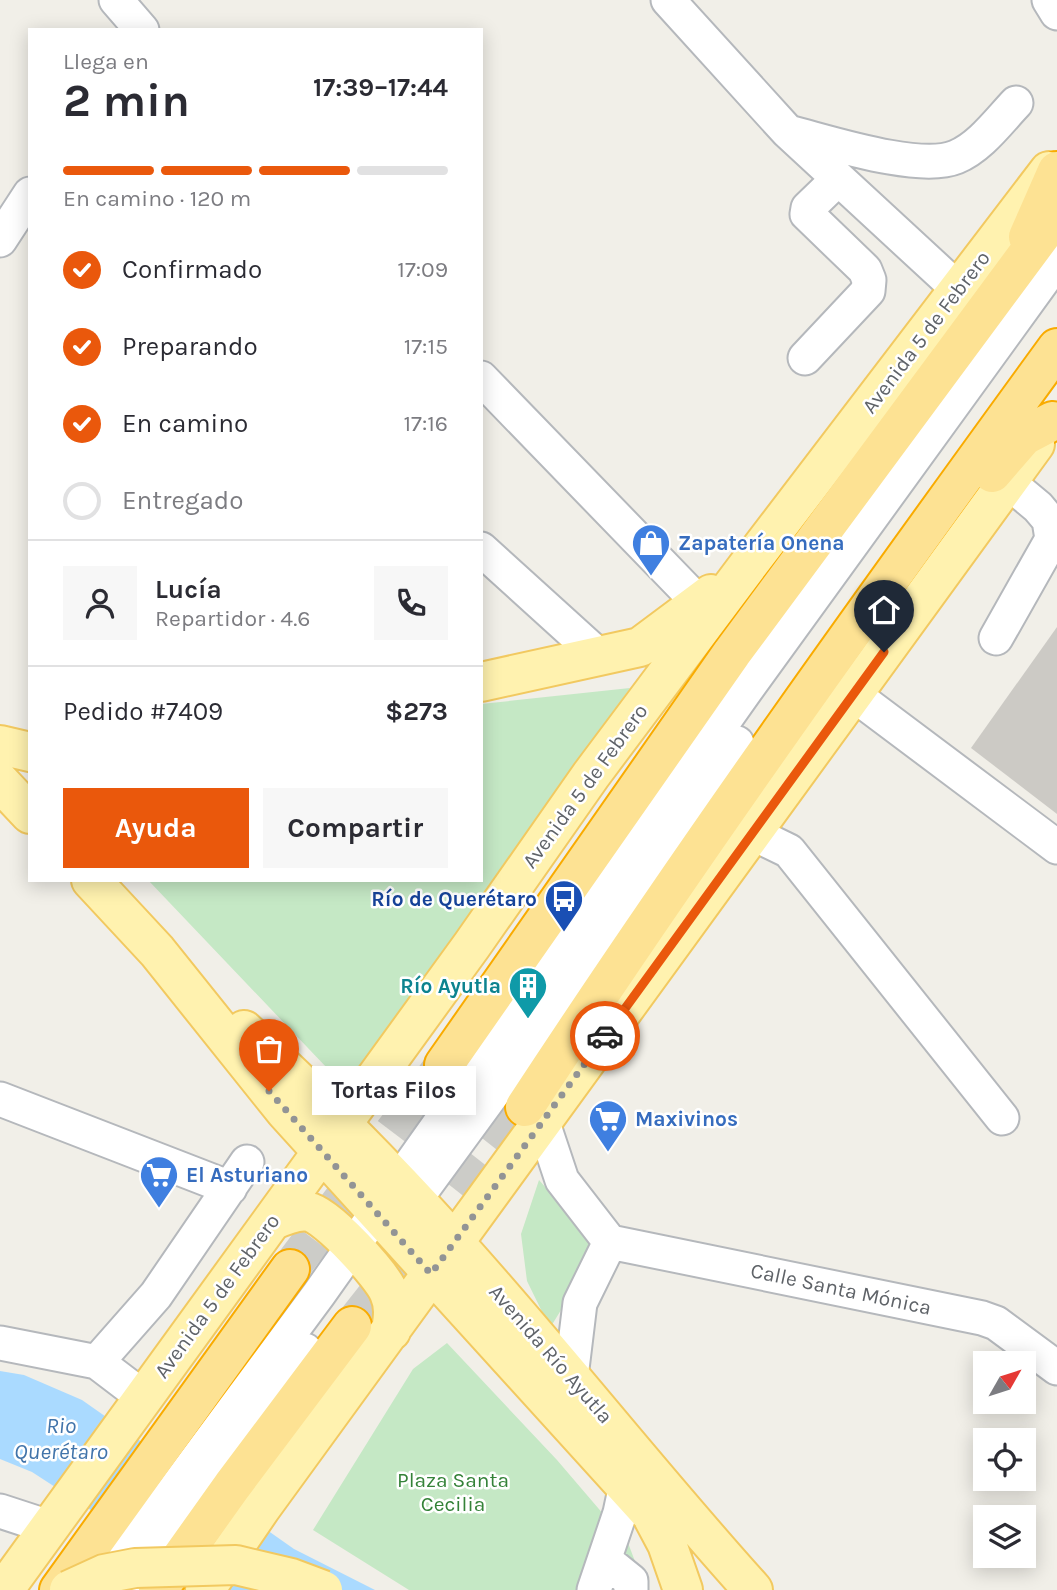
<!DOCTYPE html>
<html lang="es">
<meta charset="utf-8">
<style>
body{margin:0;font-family:Karla,sans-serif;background:#f7f7f7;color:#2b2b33;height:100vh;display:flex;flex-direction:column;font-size:26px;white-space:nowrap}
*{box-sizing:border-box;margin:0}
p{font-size:23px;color:#7c7c81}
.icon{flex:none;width:38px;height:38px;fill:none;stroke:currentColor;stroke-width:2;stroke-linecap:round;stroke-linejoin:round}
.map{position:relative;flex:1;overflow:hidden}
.drawer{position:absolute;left:28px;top:28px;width:455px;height:854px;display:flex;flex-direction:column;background:#fff;border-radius:0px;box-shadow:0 4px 18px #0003}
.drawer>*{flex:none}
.needle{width:46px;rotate:51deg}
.buttons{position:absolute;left:973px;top:1351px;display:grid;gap:14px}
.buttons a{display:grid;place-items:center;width:63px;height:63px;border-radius:0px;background:#fff;box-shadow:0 4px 18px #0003;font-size:35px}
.pin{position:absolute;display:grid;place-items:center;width:60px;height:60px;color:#fff;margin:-72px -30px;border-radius:50% 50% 50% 0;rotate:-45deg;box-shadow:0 0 7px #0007}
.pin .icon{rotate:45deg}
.courier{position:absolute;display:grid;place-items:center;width:70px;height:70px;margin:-35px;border:5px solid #ea580c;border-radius:50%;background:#fff;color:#222;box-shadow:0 2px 9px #0007}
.bubble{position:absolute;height:49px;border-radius:0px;background:#fff;box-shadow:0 4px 18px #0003;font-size:23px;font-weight:700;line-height:49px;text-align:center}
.overview em{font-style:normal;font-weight:700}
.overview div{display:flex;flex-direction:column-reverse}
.overview{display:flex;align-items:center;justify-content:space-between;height:119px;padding:0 35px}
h1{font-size:46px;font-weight:700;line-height:52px}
.bar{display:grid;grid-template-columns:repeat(4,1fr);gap:10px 7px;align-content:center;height:84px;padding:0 35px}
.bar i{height:9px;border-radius:5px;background:#e1e1e2}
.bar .on{background:#ea580c}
.bar p{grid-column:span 4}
.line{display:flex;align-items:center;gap:18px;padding:0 35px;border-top:2px solid #e1e1e2}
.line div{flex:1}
.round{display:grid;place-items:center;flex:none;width:74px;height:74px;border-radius:0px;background:#f7f7f7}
ol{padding:0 35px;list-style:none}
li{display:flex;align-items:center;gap:21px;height:77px}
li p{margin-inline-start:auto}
li .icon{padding:7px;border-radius:50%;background:#ea580c;color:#fff;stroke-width:4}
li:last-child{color:#7c7c81}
li i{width:38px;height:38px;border:4px solid #e1e1e2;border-radius:50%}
.primary-button{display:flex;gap:14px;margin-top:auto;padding:14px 35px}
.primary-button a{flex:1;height:80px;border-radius:0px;background:#ea580c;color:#fff;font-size:28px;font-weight:700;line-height:80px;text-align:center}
.primary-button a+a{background:#f7f7f7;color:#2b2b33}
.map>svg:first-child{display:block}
</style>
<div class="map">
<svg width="1057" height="1590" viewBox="0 0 1057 1590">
<rect width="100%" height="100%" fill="#f1efe8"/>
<path fill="#c5e8c5" d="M 630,688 L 347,1089 L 148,880 L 481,880 L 481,704 Z
M 539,1180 L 599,1248 L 550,1328 L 527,1281 L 521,1234 Z
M 447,1343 L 557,1460 L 628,1543 L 646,1590 L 409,1590 L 313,1530 L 413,1369 Z"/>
<path fill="#aadaff" d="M 0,1371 L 24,1375 L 82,1400 L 294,1549 L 375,1590 L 214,1590 L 32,1472 L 0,1459 Z"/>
<path fill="#cccac5" d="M 1057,627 L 1057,814 L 971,748 Z"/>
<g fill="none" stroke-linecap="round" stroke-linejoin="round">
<path stroke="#ccccc8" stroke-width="38" stroke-dasharray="38 19" stroke-linecap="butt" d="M 290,1269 L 444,1065
M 352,1326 L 525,1107"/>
<g stroke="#b5b8bc" stroke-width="37">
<path id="minor" d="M 116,0 L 142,30
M 668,0 L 788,132 L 959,290
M 1049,0 L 1057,13
M 792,133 C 831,143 920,172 956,157 C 980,147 998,122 1016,103
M 0,240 L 30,194
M 805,358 L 868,291 L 869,280 L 865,270 L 807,214 L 808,208 L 838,179
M 481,378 L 699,603
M 481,549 L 599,656
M 996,638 L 1052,539 L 1049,520 L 1038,507 L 1008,482
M 853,694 L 1057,847
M 752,833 L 789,851 L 1002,1118
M 0,1099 L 230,1188
M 543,1123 L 562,1180 L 610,1242 L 982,1318 L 996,1323 L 1057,1368
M 401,1219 L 529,1044 L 737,743
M 0,1343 L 97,1362 L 143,1397
M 97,1362 L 156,1295 L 247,1162
M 571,1377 L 580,1303 L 610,1242
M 0,1511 L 49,1527
M 605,1560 L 631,1581 L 631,1590
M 103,1586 L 319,1294 L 746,690 L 1057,261
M 134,1590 L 305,1350
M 594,1590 L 620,1513 L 626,1485"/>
</g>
<g stroke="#f2c960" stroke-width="42">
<path id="major" d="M 481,682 L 640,647 L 711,594
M 0,745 L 30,752
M 0,782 L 30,814
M 91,880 L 157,951 L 285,1111 L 651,1514 L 667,1544 L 683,1590
M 244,1030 C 317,1097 386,1167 453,1241 C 556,1355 650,1476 753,1590
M 272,1221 C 283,1216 297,1210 309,1212 C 327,1215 383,1276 389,1293 C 395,1306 393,1318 391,1331
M 4,1590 L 472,945 L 591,775 L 746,568 L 1049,171
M 205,1590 L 261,1508 L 1035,444"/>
</g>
<g stroke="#f9ab00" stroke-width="42">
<path id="highway" d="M 1028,237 L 1057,171
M 992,473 L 1024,436 L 1053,421
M 444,1065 L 732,653 L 1057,214
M 525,1107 C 694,849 875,598 1057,348
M 59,1590 L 290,1269
M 158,1590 L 232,1486 L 352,1326"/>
</g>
<use href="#minor" stroke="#fff" stroke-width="33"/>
<use href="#major" stroke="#fff2af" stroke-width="38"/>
<use href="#highway" stroke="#fde293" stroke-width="38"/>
<g stroke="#f2c960" stroke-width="42" stroke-linecap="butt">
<path id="major-bridge" d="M 69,1590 L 104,1574 L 135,1568 L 236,1565 L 291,1578 L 323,1590"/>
</g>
<use href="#major-bridge" stroke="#fff2af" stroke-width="38"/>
</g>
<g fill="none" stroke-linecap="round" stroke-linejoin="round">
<path stroke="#929495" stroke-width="7" stroke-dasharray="0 12.6" d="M 269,1091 L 431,1274 L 605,1036"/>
<path stroke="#ea580c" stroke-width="9" d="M 605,1036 L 884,652"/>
</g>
<defs>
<g id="shop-pin" transform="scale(2.0125)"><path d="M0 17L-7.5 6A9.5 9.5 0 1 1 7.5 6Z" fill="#3f7fe0" stroke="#fff"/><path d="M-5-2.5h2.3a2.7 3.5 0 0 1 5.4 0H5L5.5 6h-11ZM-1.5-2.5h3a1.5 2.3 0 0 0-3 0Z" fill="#fff"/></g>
<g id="bus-pin" transform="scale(2.0125)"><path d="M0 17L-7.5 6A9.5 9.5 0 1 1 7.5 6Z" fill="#1a4fb4" stroke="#fff"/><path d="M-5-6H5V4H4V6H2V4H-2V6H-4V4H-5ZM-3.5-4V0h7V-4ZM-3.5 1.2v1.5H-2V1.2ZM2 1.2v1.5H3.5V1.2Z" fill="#fff"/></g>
<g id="building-pin" transform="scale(2.0125)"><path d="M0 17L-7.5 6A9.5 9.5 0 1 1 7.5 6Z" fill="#0f9aa8" stroke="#fff"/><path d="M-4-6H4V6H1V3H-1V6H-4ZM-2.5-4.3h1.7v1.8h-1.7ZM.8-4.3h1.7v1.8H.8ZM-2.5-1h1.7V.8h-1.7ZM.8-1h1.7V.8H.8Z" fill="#fff"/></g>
<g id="supermarket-pin" transform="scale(2.0125)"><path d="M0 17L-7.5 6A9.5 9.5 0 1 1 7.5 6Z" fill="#3f7fe0" stroke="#fff"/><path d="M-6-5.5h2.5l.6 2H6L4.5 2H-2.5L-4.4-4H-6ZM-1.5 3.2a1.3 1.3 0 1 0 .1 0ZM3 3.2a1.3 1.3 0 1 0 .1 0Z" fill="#fff"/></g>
</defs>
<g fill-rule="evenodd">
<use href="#shop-pin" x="651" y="543"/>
<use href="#bus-pin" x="564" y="899"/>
<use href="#building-pin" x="528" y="986"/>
<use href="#supermarket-pin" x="608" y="1119"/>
<use href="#supermarket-pin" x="159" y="1175"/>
</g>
<g text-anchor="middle" stroke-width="5" stroke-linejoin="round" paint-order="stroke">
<g font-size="21" fill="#5f6368" stroke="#fff">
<text transform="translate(926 332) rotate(-53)" y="7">Avenida 5 de Febrero</text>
<text transform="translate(585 786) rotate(-54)" y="7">Avenida 5 de Febrero</text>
<text transform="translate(841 1289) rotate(12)" y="7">Calle Santa Mónica</text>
<text transform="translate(217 1296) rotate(-54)" y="7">Avenida 5 de Febrero</text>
<text transform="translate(551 1354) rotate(49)" y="7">Avenida Río Ayutla</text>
</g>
<g font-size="21" font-weight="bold" fill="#366cbe" stroke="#fff" text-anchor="start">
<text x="678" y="550">Zapatería Onena</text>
<text x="635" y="1126">Maxivinos</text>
<text x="186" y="1182">El Asturiano</text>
</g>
<g font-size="21" font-weight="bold" fill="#164399" stroke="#fff" text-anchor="end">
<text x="537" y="906">Río de Querétaro</text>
</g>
<g font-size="21" font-weight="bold" fill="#0d838f" stroke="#fff" text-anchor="end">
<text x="501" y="993">Río Ayutla</text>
</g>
<g font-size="21" fill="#348238" stroke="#fff">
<text x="453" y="1487">Plaza Santa<tspan x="453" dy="24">Cecilia</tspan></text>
</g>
<g font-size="23" font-style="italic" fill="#4174aa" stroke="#fff">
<text x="61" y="1433">Rio<tspan x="61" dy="26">Querétaro</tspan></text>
</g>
</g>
</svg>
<div class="buttons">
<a><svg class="needle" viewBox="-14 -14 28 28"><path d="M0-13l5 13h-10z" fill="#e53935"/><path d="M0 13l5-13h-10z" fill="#7c7c81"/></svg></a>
<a><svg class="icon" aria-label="locate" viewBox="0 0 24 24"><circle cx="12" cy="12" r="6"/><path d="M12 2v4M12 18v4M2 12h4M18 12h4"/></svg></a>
<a><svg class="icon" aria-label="layers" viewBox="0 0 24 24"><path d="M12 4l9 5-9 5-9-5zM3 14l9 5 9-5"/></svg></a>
</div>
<div class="pin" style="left:269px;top:1091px;background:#ea580c"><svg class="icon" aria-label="bag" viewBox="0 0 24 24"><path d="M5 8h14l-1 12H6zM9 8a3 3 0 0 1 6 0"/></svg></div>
<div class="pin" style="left:884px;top:652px;background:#1f2937"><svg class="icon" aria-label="home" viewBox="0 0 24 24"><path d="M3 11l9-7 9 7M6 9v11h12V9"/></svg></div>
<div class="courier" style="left:605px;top:1036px"><svg class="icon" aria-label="car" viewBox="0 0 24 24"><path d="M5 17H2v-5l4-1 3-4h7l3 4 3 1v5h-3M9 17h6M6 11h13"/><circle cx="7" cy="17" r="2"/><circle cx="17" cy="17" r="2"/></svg></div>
<div class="bubble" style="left:312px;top:1066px;width:164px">Tortas Filos</div>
<section class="drawer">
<div class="overview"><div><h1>2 min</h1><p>Llega en</p></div><em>17:39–17:44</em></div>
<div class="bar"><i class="on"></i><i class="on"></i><i class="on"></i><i></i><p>En camino · 120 m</p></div>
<ol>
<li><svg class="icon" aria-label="check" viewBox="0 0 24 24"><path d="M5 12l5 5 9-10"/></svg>Confirmado<p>17:09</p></li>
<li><svg class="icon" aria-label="check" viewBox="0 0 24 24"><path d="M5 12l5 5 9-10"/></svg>Preparando<p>17:15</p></li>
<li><svg class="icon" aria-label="check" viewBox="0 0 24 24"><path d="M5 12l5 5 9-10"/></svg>En camino<p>17:16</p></li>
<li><i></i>Entregado</li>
</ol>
<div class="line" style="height:126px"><a class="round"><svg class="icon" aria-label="person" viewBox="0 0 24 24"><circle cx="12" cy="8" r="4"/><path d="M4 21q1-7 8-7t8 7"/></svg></a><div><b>Lucía</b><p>Repartidor · 4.6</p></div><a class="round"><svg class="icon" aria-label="phone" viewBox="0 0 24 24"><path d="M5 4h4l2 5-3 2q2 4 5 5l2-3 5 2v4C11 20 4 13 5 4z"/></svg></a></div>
<div class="line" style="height:91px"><div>Pedido #7409</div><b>$273</b></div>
<div class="primary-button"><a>Ayuda</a><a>Compartir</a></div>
</section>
</div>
